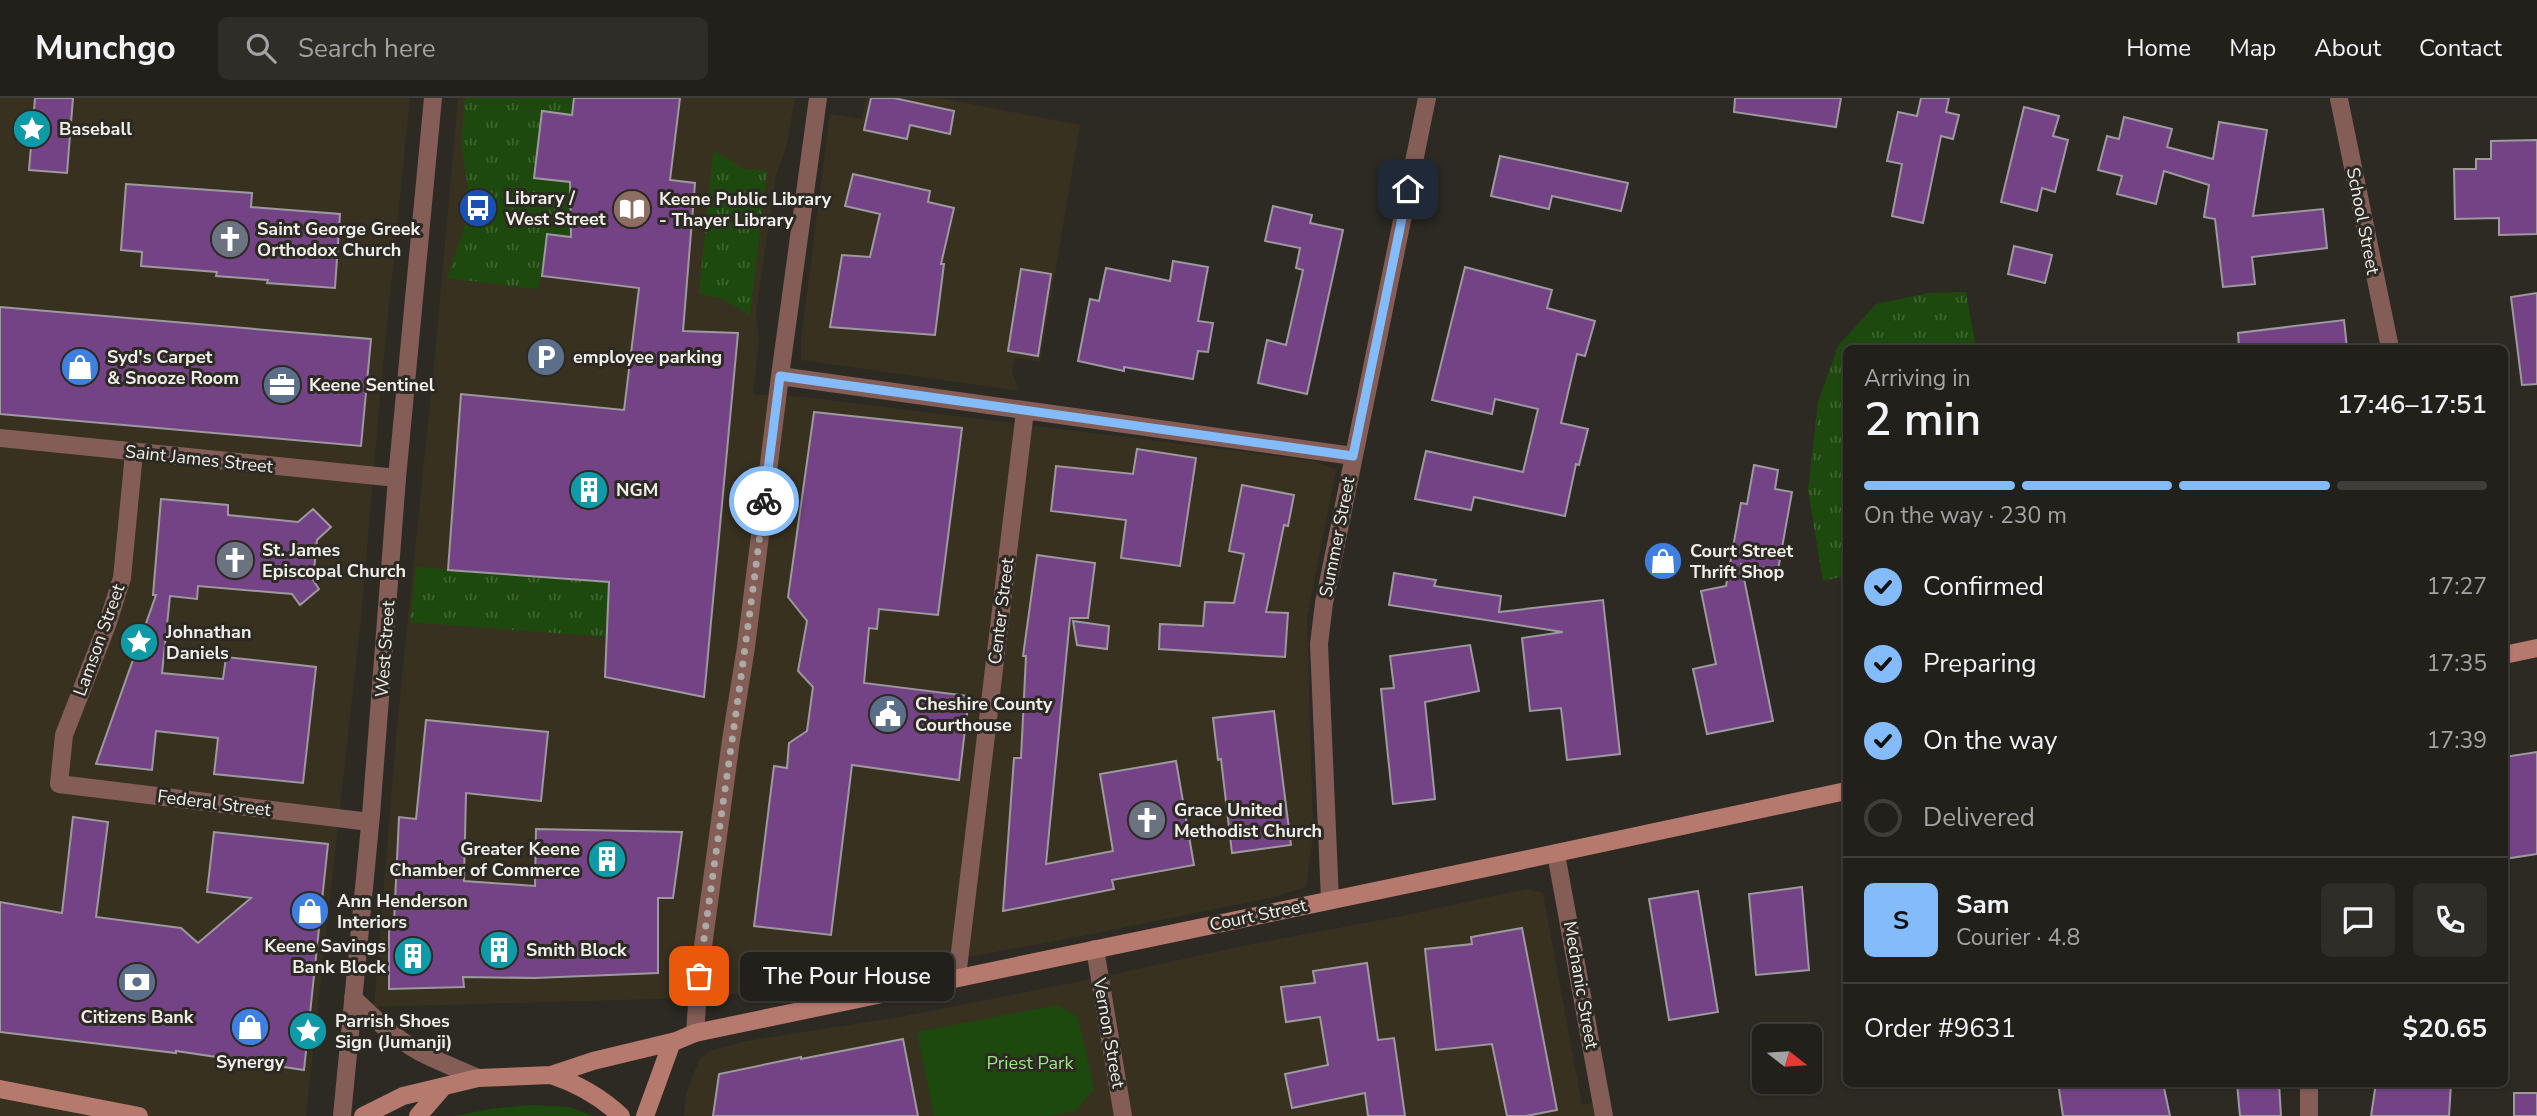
<!DOCTYPE html>
<meta charset="utf-8">
<style>
body{margin:0;font-family:"Nunito Sans",sans-serif;background:#2e2d28;color:#f1f3f6;height:100vh;display:flex;flex-direction:column;font-size:26px;white-space:nowrap}
*{box-sizing:border-box;margin:0}
p{font-size:23px;color:#a2a3a3}
.icon{flex:none;width:38px;height:38px;fill:none;stroke:currentColor;stroke-width:2;stroke-linecap:round;stroke-linejoin:round}
.map{position:relative;flex:1;overflow:hidden}
.panel{position:absolute;left:1843px;top:247px;width:665px;height:742px;display:flex;flex-direction:column;background:#22201b;border-radius:10px;box-shadow:0 2px 5px #0004,0 0 0 2px #3f3e3a}
.panel>*{flex:none}
.needle{width:46px;rotate:107deg}
.buttons{position:absolute;left:1752px;top:926px;display:grid;gap:14px}
.buttons a{display:grid;place-items:center;width:70px;height:70px;border-radius:10px;background:#22201b;box-shadow:0 2px 5px #0004,0 0 0 2px #3f3e3a;font-size:35px}
.pin{position:absolute;display:grid;place-items:center;width:60px;height:60px;color:#fff;margin:-30px;border-radius:14px;box-shadow:0 4px 10px #0006}
.courier{position:absolute;display:grid;place-items:center;width:70px;height:70px;margin:-35px;border:5px solid #84bcfb;border-radius:50%;background:#fff;color:#222;box-shadow:0 2px 9px #0007}
.bubble{position:absolute;height:49px;border-radius:10px;background:#22201b;box-shadow:0 2px 5px #0004,0 0 0 2px #3f3e3a;font-size:23px;font-weight:600;line-height:49px;text-align:center}
.head em{font-style:normal;font-weight:600}
.head div{display:flex;flex-direction:column-reverse}
.head{display:flex;align-items:center;justify-content:space-between;height:119px;padding:0 21px}
h1{font-size:46px;font-weight:600;line-height:52px}
.bar{display:grid;grid-template-columns:repeat(4,1fr);gap:10px 7px;align-content:center;height:84px;padding:0 21px}
.bar i{height:9px;border-radius:5px;background:#3f3e3a}
.bar .selected{background:#84bcfb}
.bar p{grid-column:span 4}
.line{display:flex;align-items:center;gap:18px;padding:0 21px;border-top:2px solid #3f3e3a}
.line div{flex:1}
.round{display:grid;place-items:center;flex:none;width:74px;height:74px;border-radius:10px;background:#2e2d28}
ol{padding:0 21px;list-style:none}
li{display:flex;align-items:center;gap:21px;height:77px}
li p{margin-inline-start:auto}
li .icon{padding:7px;border-radius:50%;background:#84bcfb;color:#111;stroke-width:4}
li:last-child{color:#a2a3a3}
li i{width:38px;height:38px;border:4px solid #3f3e3a;border-radius:50%}
header{display:flex;align-items:center;gap:42px;box-sizing:border-box;height:98px;padding:0 35px;background:#22201b;border-bottom:2px solid #3f3e3a}
header strong{font-size:33px}
nav{display:flex;gap:38px;margin-inline-start:auto;font-size:24px}
.search{width:490px;height:63px;background:#2e2d28;display:flex;align-items:center;gap:18px;box-sizing:border-box;padding:0 24px;border-radius:10px;color:#a2a3a3;font-size:26px}
.map>svg:first-child{display:block}
</style>
<header>
<strong>Munchgo</strong>
<div class="search"><svg class="icon" aria-label="search" viewBox="0 0 24 24"><circle cx="10" cy="10" r="6"/><path d="M15 15l6 6"/></svg>Search here</div>
<nav><a>Home</a><a>Map</a><a>About</a><a>Contact</a></nav>
</header>
<div class="map">
<svg width="2537" height="1018" viewBox="0 0 2537 1018">
<defs>
<pattern id="grass-tufts" width="24" height="20" patternUnits="userSpaceOnUse" patternTransform="scale(1.75)"><rect width="24" height="20" fill="#1e490e"/><path d="M3 7l-1-3M5 7V3M7 7l1-3M15 17l-1-3M17 17v-4M19 17l1-3" fill="none" stroke="#3f6431"/></pattern>
</defs>
<rect width="100%" height="100%" fill="#2d2a24"/>
<path fill="#383120" d="M 0,0 L 410,0 L 380,298 L 362,510 L 306,1018 L 0,1018 Z
M 458,0 L 795,0 L 787,46 L 776,78 L 756,215 L 759,242 L 753,296 L 804,299 L 1315,363 L 1336,372 L 1307,520 L 1313,738 L 1306,789 L 1274,799 L 1077,839 L 792,891 L 689,900 L 374,909 L 397,628 L 435,256 Z
M 866,0 L 939,0 L 1080,27 L 1040,264 L 1015,259 L 1012,273 L 1019,293 L 801,262 L 801,241 L 830,16 L 862,21 Z
M 1526,791 L 1543,795 L 1582,1007 L 1602,1003 L 1604,1018 L 684,1018 L 686,996 L 699,962 L 709,953 L 746,943 L 900,919 L 1092,881 L 1242,848 L 1402,818 Z"/>
<path fill="url(#grass-tufts)" d="M 465,0 L 574,0 L 572,17 L 541,13 L 534,80 L 570,84 L 571,139 L 547,136 L 542,178 L 537,191 L 447,180 L 464,130 L 468,89 L 461,45 Z
M 713,52 L 743,71 L 767,73 L 750,217 L 723,201 L 699,196 Z
M 1966,194 L 1976,250 L 1846,250 L 1846,478 L 1823,483 L 1808,392 L 1818,304 L 1838,248 L 1876,206 L 1929,195 Z
M 416,469 L 609,484 L 606,539 L 410,524 Z"/>
<path fill="#1e490e" d="M 1057,907 L 1078,919 L 1094,991 L 1076,1013 L 1049,1018 L 934,1018 L 917,934 Z
M 531,1007 L 569,1009 L 593,1018 L 454,1018 L 491,1011 Z"/>
<path fill="#744385" stroke="#9d999f" stroke-width="2" d="M 35,0 L 73,0 L 67,75 L 29,72 Z
M 574,0 L 680,0 L 670,82 L 695,85 L 683,233 L 738,235 L 704,599 L 605,579 L 609,484 L 448,472 L 461,296 L 624,312 L 639,190 L 542,178 L 547,136 L 571,139 L 570,84 L 534,80 L 542,13 L 572,17 Z
M 871,0 L 894,0 L 954,13 L 950,36 L 910,27 L 907,41 L 864,32 Z
M 1735,0 L 1841,0 L 1836,29 L 1734,14 Z
M 1921,0 L 1949,0 L 1946,14 L 1959,17 L 1953,41 L 1941,38 L 1923,125 L 1892,118 L 1902,66 L 1887,63 L 1898,14 L 1917,18 Z
M 2024,9 L 2059,18 L 2053,38 L 2068,42 L 2055,94 L 2042,90 L 2037,113 L 2001,104 Z
M 2124,19 L 2172,31 L 2167,49 L 2213,61 L 2219,24 L 2267,32 L 2253,118 L 2323,111 L 2327,150 L 2252,159 L 2255,186 L 2223,189 L 2215,121 L 2204,119 L 2209,87 L 2164,73 L 2156,106 L 2117,96 L 2122,78 L 2098,72 L 2107,38 L 2119,41 Z
M 2537,42 L 2537,136 L 2499,137 L 2499,120 L 2455,121 L 2454,71 L 2476,71 L 2476,61 L 2491,61 L 2491,43 Z
M 1500,58 L 1628,85 L 1621,113 L 1552,98 L 1549,111 L 1491,98 Z
M 853,76 L 930,93 L 928,104 L 954,110 L 941,166 L 944,166 L 935,237 L 830,229 L 842,157 L 870,159 L 880,116 L 845,108 Z
M 126,86 L 252,95 L 251,109 L 340,116 L 335,190 L 267,185 L 268,182 L 216,178 L 217,174 L 141,168 L 142,154 L 121,152 Z
M 1273,108 L 1312,117 L 1310,125 L 1343,132 L 1307,296 L 1258,285 L 1267,242 L 1286,247 L 1303,172 L 1296,170 L 1300,150 L 1265,143 Z
M 2014,148 L 2052,157 L 2045,185 L 2008,176 Z
M 1173,163 L 1208,169 L 1198,223 L 1213,225 L 1208,254 L 1198,253 L 1193,281 L 1124,269 L 1124,273 L 1078,263 L 1090,201 L 1099,203 L 1106,170 L 1170,183 Z
M 1465,169 L 1552,192 L 1547,210 L 1595,223 L 1585,258 L 1577,256 L 1561,325 L 1588,331 L 1579,367 L 1576,366 L 1565,418 L 1474,399 L 1471,412 L 1415,401 L 1426,353 L 1523,374 L 1538,311 L 1495,301 L 1492,316 L 1432,302 Z
M 1021,171 L 1051,176 L 1038,258 L 1008,253 Z
M 2537,195 L 2537,286 L 2522,287 L 2511,199 Z
M 0,209 L 371,241 L 361,348 L 0,316 Z
M 2344,222 L 2347,250 L 2239,250 L 2238,235 Z
M 814,314 L 962,330 L 938,517 L 879,511 L 877,531 L 869,530 L 864,585 L 969,598 L 959,682 L 852,667 L 831,837 L 754,828 L 774,668 L 787,670 L 789,645 L 807,633 L 813,589 L 798,573 L 807,523 L 788,499 Z
M 1137,351 L 1196,360 L 1180,468 L 1121,460 L 1126,422 L 1051,413 L 1056,368 L 1133,376 Z
M 1754,367 L 1778,372 L 1775,391 L 1792,394 L 1778,472 L 1741,466 L 1773,623 L 1707,636 L 1693,571 L 1716,566 L 1701,493 L 1726,488 L 1741,405 L 1747,406 Z
M 1242,387 L 1294,397 L 1288,428 L 1284,427 L 1266,514 L 1288,515 L 1285,559 L 1159,551 L 1160,526 L 1203,528 L 1205,504 L 1234,505 L 1244,456 L 1229,453 Z
M 161,401 L 228,407 L 228,417 L 298,424 L 313,411 L 331,429 L 317,442 L 313,482 L 319,491 L 300,507 L 292,496 L 198,488 L 197,501 L 170,498 L 162,575 L 223,581 L 226,559 L 316,569 L 303,685 L 214,676 L 218,640 L 156,633 L 152,672 L 96,666 L 156,497 L 153,497 Z
M 1037,457 L 1095,465 L 1088,520 L 1070,520 L 1046,766 L 1113,753 L 1100,676 L 1176,663 L 1194,767 L 1112,782 L 1114,791 L 1003,813 L 1014,660 L 1021,660 L 1026,558 L 1023,558 Z
M 1394,475 L 1436,482 L 1434,488 L 1501,498 L 1499,514 L 1603,502 L 1620,656 L 1567,662 L 1561,610 L 1530,613 L 1522,540 L 1563,534 L 1389,507 Z
M 1073,523 L 1109,528 L 1107,551 L 1077,547 Z
M 1470,547 L 1479,593 L 1425,604 L 1435,701 L 1393,706 L 1381,591 L 1394,590 L 1390,558 Z
M 1274,613 L 1291,747 L 1232,755 L 1221,661 L 1218,662 L 1213,620 Z
M 426,622 L 548,634 L 541,703 L 466,695 L 464,783 L 535,788 L 536,731 L 682,734 L 673,800 L 658,800 L 658,875 L 535,880 L 463,879 L 464,889 L 389,891 L 389,824 L 394,824 L 399,719 L 416,721 Z
M 2537,654 L 2537,756 L 2504,761 L 2504,659 Z
M 73,719 L 108,724 L 96,819 L 181,830 L 198,845 L 251,800 L 207,794 L 214,734 L 328,746 L 304,972 L 176,953 L 176,955 L 0,934 L 0,804 L 62,815 Z
M 1802,789 L 1809,872 L 1756,877 L 1749,796 Z
M 1698,793 L 1718,914 L 1669,922 L 1649,801 Z
M 1522,830 L 1557,1012 L 1526,1018 L 1507,1018 L 1492,946 L 1436,952 L 1425,851 L 1472,846 L 1471,839 Z
M 1367,865 L 1378,942 L 1394,940 L 1405,1018 L 1368,1018 L 1365,995 L 1292,1010 L 1285,976 L 1328,967 L 1320,919 L 1286,924 L 1281,889 L 1315,885 L 1313,873 Z
M 903,941 L 918,1018 L 713,1018 L 719,976 L 801,959 L 801,961 Z
M 2058,985 L 2163,985 L 2170,1018 L 2063,1018 Z
M 2237,985 L 2279,985 L 2281,1018 L 2240,1018 Z
M 2376,985 L 2451,985 L 2449,1018 L 2371,1018 Z
M 2514,995 L 2537,995 L 2537,1018 L 2514,1018 Z"/>
<g fill="none" stroke-linecap="round" stroke-linejoin="round">
<path stroke="#835d56" stroke-width="18" d="M 2339,1 L 2390,250
M 780,278 L 1353,358
M 0,340 L 397,380
M 134,355 L 122,480 L 107,527 L 64,637 L 59,686 L 370,724
M 1556,756 L 1604,1018
M 1330,802 L 1319,546 L 1324,505 L 1427,0
M 1095,851 L 1123,1018
M 957,879 L 1025,313
M 695,935 L 699,878 L 731,642 L 746,549 L 780,278 L 818,0
M 2309,985 L 2309,1018"/>
<path stroke="#835d56" stroke-width="18" d="M 353,900 C 373,919 393,939 418,953 C 437,963 458,971 478,980
M 342,1018 L 371,717 L 397,380 L 433,0"/>
<path stroke="#b5796e" stroke-width="18" d="M 2504,557 L 2537,550
M 551,977 C 578,986 600,998 621,1018
M 0,991 L 139,1018
M 363,1018 L 403,998 L 478,980 L 551,977 L 593,963 L 676,943 L 695,935 C 1078,853 1463,777 1846,693
M 418,1018 L 444,988
M 645,1018 L 672,944"/>
</g>
<g fill="none" stroke-linecap="round" stroke-linejoin="round">
<path stroke="#acaaa5" stroke-width="7" stroke-dasharray="0 12.6" d="M 699,878 C 720,720 745,562 764,403"/>
<path stroke="#84bcfb" stroke-width="9" d="M 764,403 L 780,278 L 1353,358 L 1408,91"/>
</g>
<defs>
<g id="sight-disc" transform="scale(2.0125)"><circle r="9.5" fill="#0f9aa8" stroke="#2d2a24"/><path d="M0-6L1.8-2.2L6-1.7L2.9 1.2L3.7 5.4L0 3.3L-3.7 5.4L-2.9 1.2L-6-1.7L-1.8-2.2Z" fill="#fff"/></g>
<g id="bus-disc" transform="scale(2.0125)"><circle r="9.5" fill="#1a4fb4" stroke="#2d2a24"/><path d="M-5-6H5V4H4V6H2V4H-2V6H-4V4H-5ZM-3.5-4V0h7V-4ZM-3.5 1.2v1.5H-2V1.2ZM2 1.2v1.5H3.5V1.2Z" fill="#fff"/></g>
<g id="library-disc" transform="scale(2.0125)"><circle r="9.5" fill="#8d6e63" stroke="#2d2a24"/><path d="M-6-4Q-3-5.5-.7-3.5V5Q-3 3-6 4ZM6-4Q3-5.5 .7-3.5V5Q3 3 6 4Z" fill="#fff"/></g>
<g id="church-disc" transform="scale(2.0125)"><circle r="9.5" fill="#6b7280" stroke="#2d2a24"/><path d="M-1.2-6h2.4v3.5h3.3v2.4h-3.3V6h-2.4V-.1h-3.3v-2.4h3.3Z" fill="#fff"/></g>
<g id="parking-disc" transform="scale(2.0125)"><circle r="9.5" fill="#5c6f8a" stroke="#2d2a24"/><path d="M-3.5-5.5H1a3.5 3.5 0 0 1 0 7H-1V5.5H-3.5ZM-1-3.4V-.6H.8a1.4 1.4 0 0 0 0-2.8Z" fill="#fff"/></g>
<g id="shop-disc" transform="scale(2.0125)"><circle r="9.5" fill="#3f7fe0" stroke="#2d2a24"/><path d="M-5-2.5h2.3a2.7 3.5 0 0 1 5.4 0H5L5.5 6h-11ZM-1.5-2.5h3a1.5 2.3 0 0 0-3 0Z" fill="#fff"/></g>
<g id="office-disc" transform="scale(2.0125)"><circle r="9.5" fill="#5c6f8a" stroke="#2d2a24"/><path d="M-6-3h4V-5.5h4V-3h4V5H-6ZM-1-4.5V-3h2v-1.5ZM-6 0V1H6V0Z" fill="#fff"/></g>
<g id="building-disc" transform="scale(2.0125)"><circle r="9.5" fill="#0f9aa8" stroke="#2d2a24"/><path d="M-4-6H4V6H1V3H-1V6H-4ZM-2.5-4.3h1.7v1.8h-1.7ZM.8-4.3h1.7v1.8H.8ZM-2.5-1h1.7V.8h-1.7ZM.8-1h1.7V.8H.8Z" fill="#fff"/></g>
<g id="civic-disc" transform="scale(2.0125)"><circle r="9.5" fill="#5c6f8a" stroke="#2d2a24"/><path d="M-.6-6.5H3V-4.5H.6V-3L4-1V1h2V6H-6V1h2V-1L-.6-3ZM-1.2 2.5V6h2.4V2.5Z" fill="#fff"/></g>
<g id="bank-disc" transform="scale(2.0125)"><circle r="9.5" fill="#5c6f8a" stroke="#2d2a24"/><path d="M-6-4H6V4H-6ZM0-2.3a2.3 2.3 0 1 0 0 4.6a2.3 2.3 0 1 0 0-4.6Z" fill="#fff"/></g>
</defs>
<g fill-rule="evenodd">
<use href="#sight-disc" x="32" y="31"/>
<use href="#bus-disc" x="478" y="110"/>
<use href="#library-disc" x="632" y="111"/>
<use href="#church-disc" x="230" y="141"/>
<use href="#parking-disc" x="546" y="259"/>
<use href="#shop-disc" x="80" y="269"/>
<use href="#office-disc" x="282" y="287"/>
<use href="#building-disc" x="589" y="392"/>
<use href="#church-disc" x="235" y="462"/>
<use href="#shop-disc" x="1663" y="463"/>
<use href="#sight-disc" x="139" y="544"/>
<use href="#civic-disc" x="888" y="616"/>
<use href="#church-disc" x="1147" y="722"/>
<use href="#building-disc" x="607" y="761"/>
<use href="#shop-disc" x="310" y="813"/>
<use href="#building-disc" x="499" y="852"/>
<use href="#building-disc" x="413" y="858"/>
<use href="#bank-disc" x="137" y="884"/>
<use href="#shop-disc" x="250" y="929"/>
<use href="#sight-disc" x="308" y="933"/>
</g>
<g text-anchor="middle" stroke-width="6" stroke-linejoin="round" paint-order="stroke">
<g font-size="18" font-weight="bold" fill="#f1efeb" stroke="#2d2a24" text-anchor="start">
<text x="59" y="37">Baseball</text>
<text x="505" y="106">Library /<tspan x="505" dy="21">West Street</tspan></text>
<text x="659" y="107">Keene Public Library<tspan x="659" dy="21">- Thayer Library</tspan></text>
<text x="257" y="137">Saint George Greek<tspan x="257" dy="21">Orthodox Church</tspan></text>
<text x="107" y="265">Syd's Carpet<tspan x="107" dy="21">&amp; Snooze Room</tspan></text>
<text x="573" y="265">employee parking</text>
<text x="309" y="293">Keene Sentinel</text>
<text x="616" y="398">NGM</text>
<text x="262" y="458">St. James<tspan x="262" dy="21">Episcopal Church</tspan></text>
<text x="1690" y="459">Court Street<tspan x="1690" dy="21">Thrift Shop</tspan></text>
<text x="166" y="540">Johnathan<tspan x="166" dy="21">Daniels</tspan></text>
<text x="915" y="612">Cheshire County<tspan x="915" dy="21">Courthouse</tspan></text>
<text x="1174" y="718">Grace United<tspan x="1174" dy="21">Methodist Church</tspan></text>
<text x="580" y="757" text-anchor="end">Greater Keene<tspan x="580" dy="21">Chamber of Commerce</tspan></text>
<text x="337" y="809">Ann Henderson<tspan x="337" dy="21">Interiors</tspan></text>
<text x="386" y="854" text-anchor="end">Keene Savings<tspan x="386" dy="21">Bank Block</tspan></text>
<text x="526" y="858">Smith Block</text>
<text x="137" y="925" text-anchor="middle">Citizens Bank</text>
<text x="335" y="929">Parrish Shoes<tspan x="335" dy="21">Sign (Jumanji)</tspan></text>
<text x="250" y="970" text-anchor="middle">Synergy</text>
</g>
<g font-size="18" fill="#f1efeb" stroke="#2d2a24">
<text transform="translate(2363 123) rotate(79)" y="6">School Street</text>
<text transform="translate(199 361) rotate(6)" y="6">Saint James Street</text>
<text transform="translate(1337 439) rotate(-79)" y="6">Summer Street</text>
<text transform="translate(1001 513) rotate(-83)" y="6">Center Street</text>
<text transform="translate(99 542) rotate(-70)" y="6">Lamson Street</text>
<text transform="translate(385 551) rotate(-86)" y="6">West Street</text>
<text transform="translate(214 705) rotate(7)" y="6">Federal Street</text>
<text transform="translate(1258 817) rotate(-12)" y="6">Court Street</text>
<text transform="translate(1581 887) rotate(80)" y="6">Mechanic Street</text>
<text transform="translate(1109 935) rotate(80)" y="6">Vernon Street</text>
</g>
<g font-size="18" fill="#9de687" stroke="#2d2a24">
<text x="1030" y="971">Priest Park</text>
</g>
</g>
</svg>
<div class="buttons">
<a><svg class="needle" viewBox="-14 -14 28 28"><path d="M0-13l5 13h-10z" fill="#e53935"/><path d="M0 13l5-13h-10z" fill="#a2a3a3"/></svg></a>
</div>
<div class="pin" style="left:699px;top:878px;background:#ea580c"><svg class="icon" aria-label="bag" viewBox="0 0 24 24"><path d="M5 8h14l-1 12H6zM9 8a3 3 0 0 1 6 0"/></svg></div>
<div class="pin" style="left:1408px;top:91px;background:#1f2937"><svg class="icon" aria-label="home" viewBox="0 0 24 24"><path d="M3 11l9-7 9 7M6 9v11h12V9"/></svg></div>
<div class="courier" style="left:764px;top:403px"><svg class="icon" aria-label="bike" viewBox="0 0 24 24"><circle cx="6" cy="16" r="4"/><circle cx="18" cy="16" r="4"/><path d="M6 16l4-8h5l3 8M10 8l3 8H6M13 5h3"/></svg></div>
<div class="bubble" style="left:740px;top:854px;width:214px">The Pour House</div>
<section class="panel">
<div class="head"><div><h1>2 min</h1><p>Arriving in</p></div><em>17:46–17:51</em></div>
<div class="bar"><i class="selected"></i><i class="selected"></i><i class="selected"></i><i></i><p>On the way · 230 m</p></div>
<ol>
<li><svg class="icon" aria-label="check" viewBox="0 0 24 24"><path d="M5 12l5 5 9-10"/></svg>Confirmed<p>17:27</p></li>
<li><svg class="icon" aria-label="check" viewBox="0 0 24 24"><path d="M5 12l5 5 9-10"/></svg>Preparing<p>17:35</p></li>
<li><svg class="icon" aria-label="check" viewBox="0 0 24 24"><path d="M5 12l5 5 9-10"/></svg>On the way<p>17:39</p></li>
<li><i></i>Delivered</li>
</ol>
<div class="line" style="height:126px"><b class="round" style="background:#84bcfb;color:#111">S</b><div><b>Sam</b><p>Courier · 4.8</p></div><a class="round"><svg class="icon" aria-label="chat" viewBox="0 0 24 24"><path d="M4 5h16v11H9l-5 4z"/></svg></a><a class="round"><svg class="icon" aria-label="phone" viewBox="0 0 24 24"><path d="M5 4h4l2 5-3 2q2 4 5 5l2-3 5 2v4C11 20 4 13 5 4z"/></svg></a></div>
<div class="line" style="height:91px"><div>Order #9631</div><b>$20.65</b></div>
</section>
</div>
